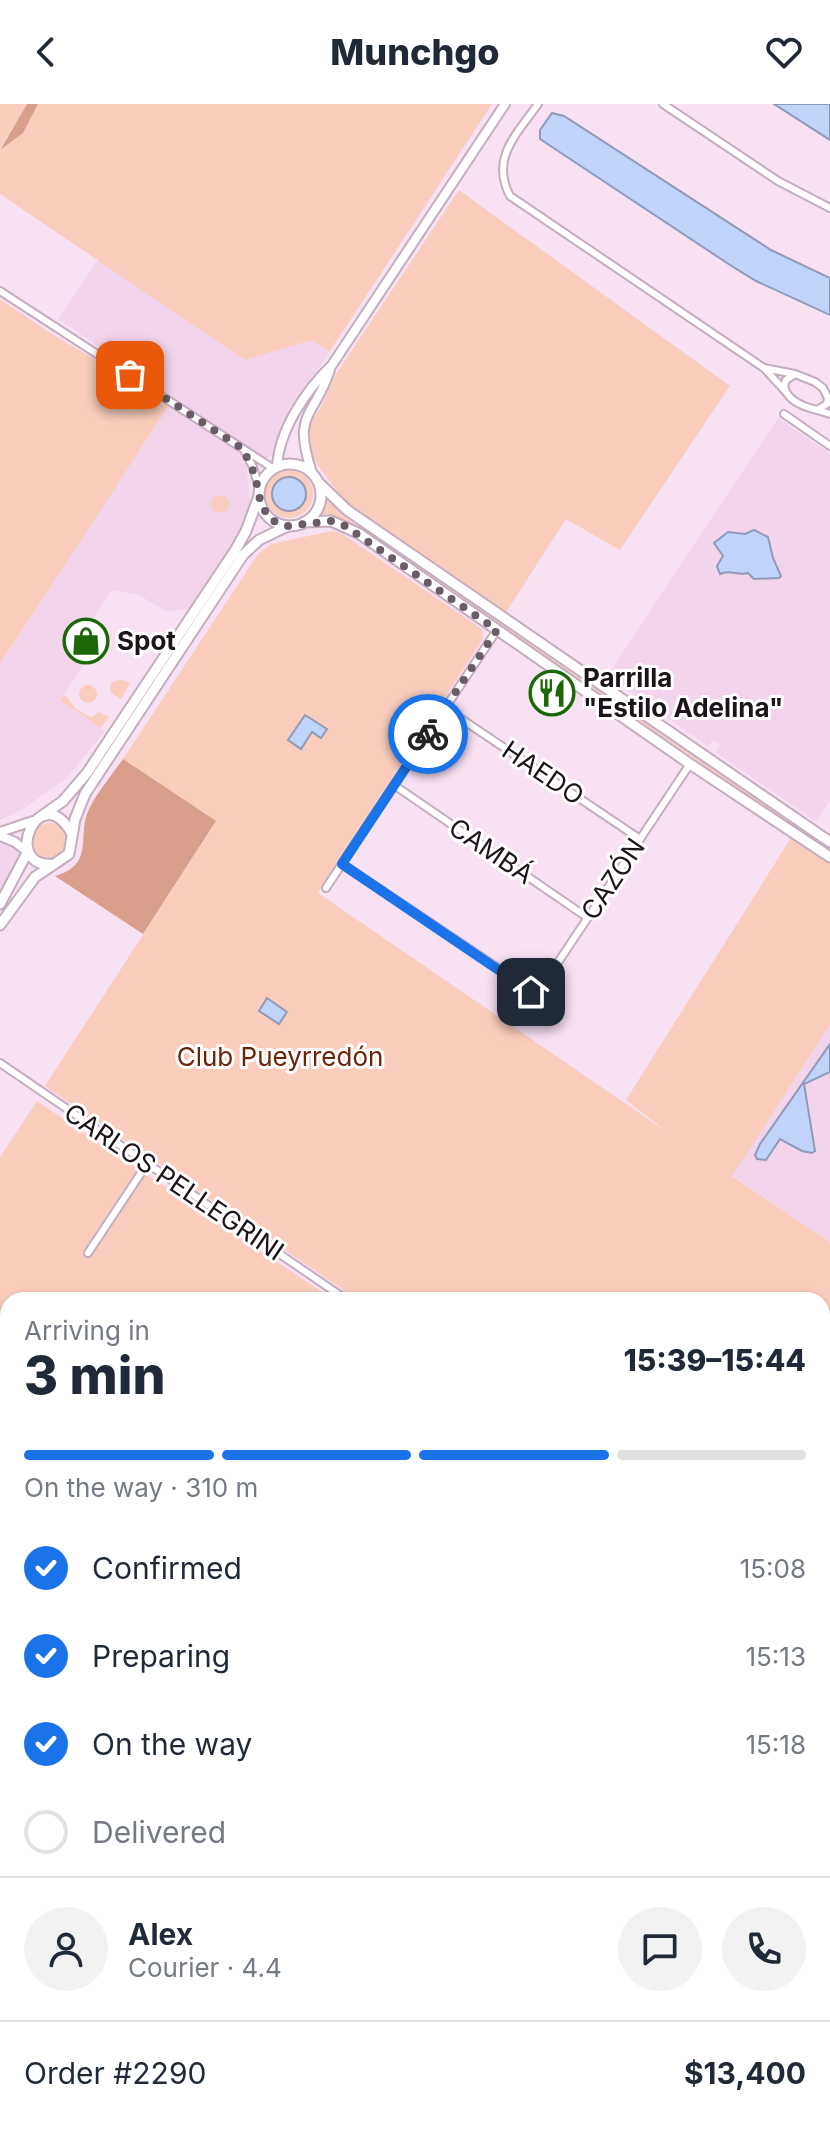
<!DOCTYPE html>
<meta charset="utf-8">
<style>
body{margin:0;font-family:Inter,sans-serif;background:#f2f2f3;color:#1f2937;height:100vh;display:flex;flex-direction:column;font-size:30px;white-space:nowrap}
*{box-sizing:border-box;margin:0}
p{font-size:26px;color:#747a83}
.icon{flex:none;width:44px;height:44px;fill:none;stroke:currentColor;stroke-width:2;stroke-linecap:round;stroke-linejoin:round}
.map{position:relative;flex:1;overflow:hidden}
.side{position:absolute;left:0px;top:1188px;width:830px;height:850px;display:flex;flex-direction:column;background:#fff;border-radius:24px 24px 0 0;box-shadow:0 2px 6px #0004}
.side>*{flex:none}
.pin{position:absolute;display:grid;place-items:center;width:68px;height:68px;color:#fff;margin:-34px;border-radius:16px;box-shadow:0 4px 12px #0006}
.courier{position:absolute;display:grid;place-items:center;width:80px;height:80px;margin:-40px;border:6px solid #1a73e8;border-radius:50%;background:#fff;color:#222;box-shadow:0 2px 10px #0007}
.overview em{font-style:normal;font-weight:800}
.overview div{display:flex;flex-direction:column-reverse}
.overview{display:flex;align-items:center;justify-content:space-between;height:136px;padding:0 24px}
h1{font-size:52px;font-weight:800;line-height:60px}
.bar{display:grid;grid-template-columns:repeat(4,1fr);gap:12px 8px;align-content:center;height:96px;padding:0 24px}
.bar i{height:10px;border-radius:6px;background:#e0e1e3}
.bar .on{background:#1a73e8}
.bar p{grid-column:span 4}
.line{display:flex;align-items:center;gap:20px;padding:0 24px;border-top:2px solid #e0e1e3}
.line div{flex:1}
.round{display:grid;place-items:center;flex:none;width:84px;height:84px;border-radius:42px;background:#f2f2f3}
ol{padding:0 24px;list-style:none}
li{display:flex;align-items:center;gap:24px;height:88px}
li p{margin-inline-start:auto}
li .icon{padding:8px;border-radius:50%;background:#1a73e8;color:#fff;stroke-width:4}
li:last-child{color:#747a83}
li i{width:44px;height:44px;border:4px solid #e0e1e3;border-radius:50%}
header{display:flex;justify-content:space-between;align-items:center;height:104px;padding:0 24px;background:#fff;font-size:36px;font-weight:800}
.map>svg:first-child{display:block}
</style>
<header><svg class="icon" aria-label="back" viewBox="0 0 24 24"><path d="M15 5l-7 7 7 7"/></svg>Munchgo<svg class="icon" aria-label="heart" viewBox="0 0 24 24"><path d="M12 20l-8-8c-3-5 5-10 8-4 3-6 11-1 8 4z"/></svg></header>
<div class="map">
<svg width="830" height="2037" viewBox="0 0 830 2037">
<rect width="100%" height="100%" fill="#f9e1f4"/>
<path fill="#f2d4ec" d="M 98,156 L 245,256 L 312,236 L 330,247 L 284,319 L 277,346 L 272,352 L 264,355 L 58,215 Z
M 170,300 L 236,345 L 246,357 L 250,398 L 248,412 L 236,437 L 191,504 L 167,508 L 139,491 L 112,486 L 69,550 L 84,560 L 60,596 L 105,627 L 67,674 L 20,707 L 0,716 L 0,560 Z
M 778,314 L 830,350 L 830,696 L 816,717 L 715,648 L 720,641 L 713,636 L 708,642 L 607,572 Z
M 0,737 L 14,742 L 22,757 L 0,793 Z
M 830,921 L 830,1138 L 732,1071 Z"/>
<path fill="#facdbd" d="M 0,0 L 27,0 L 0,44 Z
M 38,0 L 492,0 L 330,247 L 312,236 L 245,256 L 0,90 L 0,46 L 23,29 Z
M 459,86 L 730,282 L 620,446 L 566,415 L 505,510 L 349,404 L 315,357 L 307,341 L 307,328 L 312,315 L 320,305 L 336,270 Z
M 0,195 L 49,228 L 170,300 L 0,560 Z
M265 390a24 24 0 1 1 48 0a24 24 0 1 1-48 0Z
M 327,390 L 339,407 L 351,417 L 830,743 L 830,748 L 351,419 L 321,414 Z
M211 400a9 9 0 1 1 18 0a9 9 0 1 1-18 0Z
M 332,427 L 341,429 L 482,525 L 483,535 L 318,789 L 670,1030 L 626,996 L 794,729 L 830,753 L 830,921 L 732,1072 L 830,1138 L 830,1535 L 822,1529 L 822,1196 L 358,1196 L 45,982 L 216,718 L 123,655 L 258,450 L 271,440 Z
M 120,575 L 130,579 L 121,595 L 110,588 L 111,579 Z
M79 590a9 9 0 1 1 18 0a9 9 0 1 1-18 0Z
M 64,590 L 76,605 L 91,613 L 99,608 L 109,613 L 101,624 L 60,596 Z
M32 737a18 18 0 1 1 36 0a18 18 0 1 1-36 0Z
M 37,997 L 334,1196 L 8,1196 L 8,1353 L 0,1348 L 0,1053 Z"/>
<path fill="#d99f8b" d="M 27,0 L 38,0 L 23,29 L 0,46 Z
M 123,655 L 216,717 L 143,830 L 55,772 C 97,760 75,731 90,703 C 99,686 112,671 123,655 Z"/>
<path fill="#c0d3fb" stroke="#8f9ab8" stroke-width="2" d="M 774,0 L 830,0 L 830,36 Z
M 552,9 L 564,12 L 771,146 L 830,174 L 830,211 L 756,177 L 730,161 L 540,35 L 540,26 Z
M272 390a17 17 0 1 1 34 0a17 17 0 1 1-34 0Z
M 754,426 L 768,433 L 773,454 L 781,472 L 779,474 L 754,475 L 748,469 C 738,472 730,465 720,470 L 717,462 L 723,452 L 714,439 L 728,428 L 745,430 Z
M 305,611 L 327,625 L 321,634 L 312,628 L 301,645 L 288,636 Z
M 267,894 L 287,908 L 279,920 L 259,907 Z
M 830,940 L 830,968 L 804,980 L 815,1047 L 812,1049 L 802,1047 L 780,1035 L 766,1056 L 757,1055 L 755,1051 L 760,1040 Z
M 0,1479 L 8,1481 L 8,1588 L 0,1583 Z
M 830,1583 L 830,1627 L 822,1629 L 822,1591 Z
M 249,2030 L 528,2030 L 528,2037 L 237,2037 Z"/>
<g fill="none" stroke-linecap="round" stroke-linejoin="round">
<g stroke="#c4adbf" stroke-width="10">
<path id="minor" d="M 538,0 C 517,30 490,54 510,92 L 764,264 L 786,288
M 663,0 L 778,77 L 830,104
M 0,187 L 274,365
M 764,264 L 795,270
M 795,270 L 815,278 L 823,284 L 828,294 L 827,300 L 817,306 C 804,303 787,297 784,282 L 786,276 Z
M 817,306 L 830,310
M 784,310 L 830,342
M 245,348 L 253,363 L 260,387
M 445,604 L 640,735
M 394,681 L 588,814
M 342,760 L 537,890 L 690,660
M 326,784 L 497,526
M 0,959 L 347,1196
M 88,1149 L 147,1060
M 0,1414 L 8,1418
M 822,1549 L 830,1554
M 0,1650 L 8,1654
M 822,1694 L 830,1689
M 822,1784 L 830,1775
M 0,1794 L 8,1800
M 822,1903 L 830,1891
M 0,1914 L 8,1903
M 822,1941 L 830,1933
M 0,2024 L 8,2024
M 96,2030 L 128,2037
M 157,2037 L 161,2030
M 586,2037 L 591,2030
M 604,2037 L 606,2030
M 733,2037 L 738,2030
M 764,2037 L 765,2030"/>
</g>
<g stroke="#c4adbf" stroke-width="12">
<path id="tertiary" d="M 277,363 C 279,326 306,286 332,261 L 505,0
M 312,369 C 292,308 313,316 330,266
M 0,728 L 33,717
M 0,732 L 15,738 L 25,746"/>
</g>
<g stroke="#c4adbf" stroke-width="13">
<path id="secondary" d="M259 391a31 31 0 1 1 62 0a31 31 0 1 1-62 0Z
M 319,379 L 347,406 L 830,738
M 304,418 L 331,417 L 358,429 L 690,660 L 830,753
M 39,714 L 63,697 L 87,669 L 236,445 L 246,427 L 259,392
M 54,760 C 0,766 39,671 72,730
M 0,800 L 27,749
M 0,821 L 35,773 L 69,750 L 75,715 L 85,690 L 243,451 L 259,436 L 288,422"/>
</g>
<use href="#minor" stroke="#fff" stroke-width="6"/>
<use href="#tertiary" stroke="#fff" stroke-width="8"/>
<use href="#secondary" stroke="#fff" stroke-width="9"/>
</g>
<g fill="none" stroke-linecap="round" stroke-linejoin="round">
<path stroke="#695c66" stroke-width="8" stroke-dasharray="0 14.4" d="M 130,271 L 243,345 L 255,371 L 261,401 L 271,416 L 288,422 L 331,417 L 345,422 L 497,526 L 428,630"/>
<path stroke="#1a73e8" stroke-width="10" d="M 428,630 L 342,760 L 531,888"/>
</g>
<defs>
<g id="shop-ring" transform="scale(2.3)"><circle r="9.5" fill="#fff" stroke="#1c6806" stroke-width="1.5"/><path d="M-5-2.5h2.3a2.7 3.5 0 0 1 5.4 0H5L5.5 6h-11ZM-1.5-2.5h3a1.5 2.3 0 0 0-3 0Z" fill="#1c6806"/></g>
<g id="restaurant-ring" transform="scale(2.3)"><circle r="9.5" fill="#fff" stroke="#1c6806" stroke-width="1.5"/><path d="M-5-6h1v4h1v-4h1v4h1v-4h1v5L-1.5 .5V6h-2V.5L-5-1ZM5-6V6H3V1.5H1.5Q1.5-4 5-6Z" fill="#1c6806"/></g>
</defs>
<g fill-rule="evenodd">
<use href="#shop-ring" x="86" y="537"/>
<use href="#restaurant-ring" x="552" y="589"/>
</g>
<g text-anchor="middle" stroke-width="6" stroke-linejoin="round" paint-order="stroke">
<g font-size="26" font-weight="bold" fill="#1c141a" stroke="#fff" text-anchor="start">
<text x="117" y="546">Spot</text>
<text x="583" y="583">Parrilla<tspan x="583" dy="30">"Estilo Adelina"</tspan></text>
</g>
<g font-size="26" fill="#1c141a" stroke="#fff">
<text transform="translate(543 669) rotate(34)" y="9">HAEDO</text>
<text transform="translate(491 747) rotate(34)" y="9">CAMBÁ</text>
<text transform="translate(613 775) rotate(-56)" y="9">CAZÓN</text>
<text transform="translate(174 1078) rotate(34)" y="9">CARLOS PELLEGRINI</text>
</g>
<g font-size="26" fill="#6a2509" stroke="#fff">
<text x="280" y="962">Club Pueyrredón</text>
</g>
</g>
</svg>
<div class="pin" style="left:130px;top:271px;background:#ea580c"><svg class="icon" aria-label="bag" viewBox="0 0 24 24"><path d="M5 8h14l-1 12H6zM9 8a3 3 0 0 1 6 0"/></svg></div>
<div class="pin" style="left:531px;top:888px;background:#1f2937"><svg class="icon" aria-label="home" viewBox="0 0 24 24"><path d="M3 11l9-7 9 7M6 9v11h12V9"/></svg></div>
<div class="courier" style="left:428px;top:630px"><svg class="icon" aria-label="bike" viewBox="0 0 24 24"><circle cx="6" cy="16" r="4"/><circle cx="18" cy="16" r="4"/><path d="M6 16l4-8h5l3 8M10 8l3 8H6M13 5h3"/></svg></div>
<section class="side">
<div class="overview"><div><h1>3 min</h1><p>Arriving in</p></div><em>15:39–15:44</em></div>
<div class="bar"><i class="on"></i><i class="on"></i><i class="on"></i><i></i><p>On the way · 310 m</p></div>
<ol>
<li><svg class="icon" aria-label="check" viewBox="0 0 24 24"><path d="M5 12l5 5 9-10"/></svg>Confirmed<p>15:08</p></li>
<li><svg class="icon" aria-label="check" viewBox="0 0 24 24"><path d="M5 12l5 5 9-10"/></svg>Preparing<p>15:13</p></li>
<li><svg class="icon" aria-label="check" viewBox="0 0 24 24"><path d="M5 12l5 5 9-10"/></svg>On the way<p>15:18</p></li>
<li><i></i>Delivered</li>
</ol>
<div class="line" style="height:144px"><a class="round"><svg class="icon" aria-label="person" viewBox="0 0 24 24"><circle cx="12" cy="8" r="4"/><path d="M4 21q1-7 8-7t8 7"/></svg></a><div><b>Alex</b><p>Courier · 4.4</p></div><a class="round"><svg class="icon" aria-label="chat" viewBox="0 0 24 24"><path d="M4 5h16v11H9l-5 4z"/></svg></a><a class="round"><svg class="icon" aria-label="phone" viewBox="0 0 24 24"><path d="M5 4h4l2 5-3 2q2 4 5 5l2-3 5 2v4C11 20 4 13 5 4z"/></svg></a></div>
<div class="line" style="height:104px"><div>Order #2290</div><b>$13,400</b></div>
</section>
</div>
